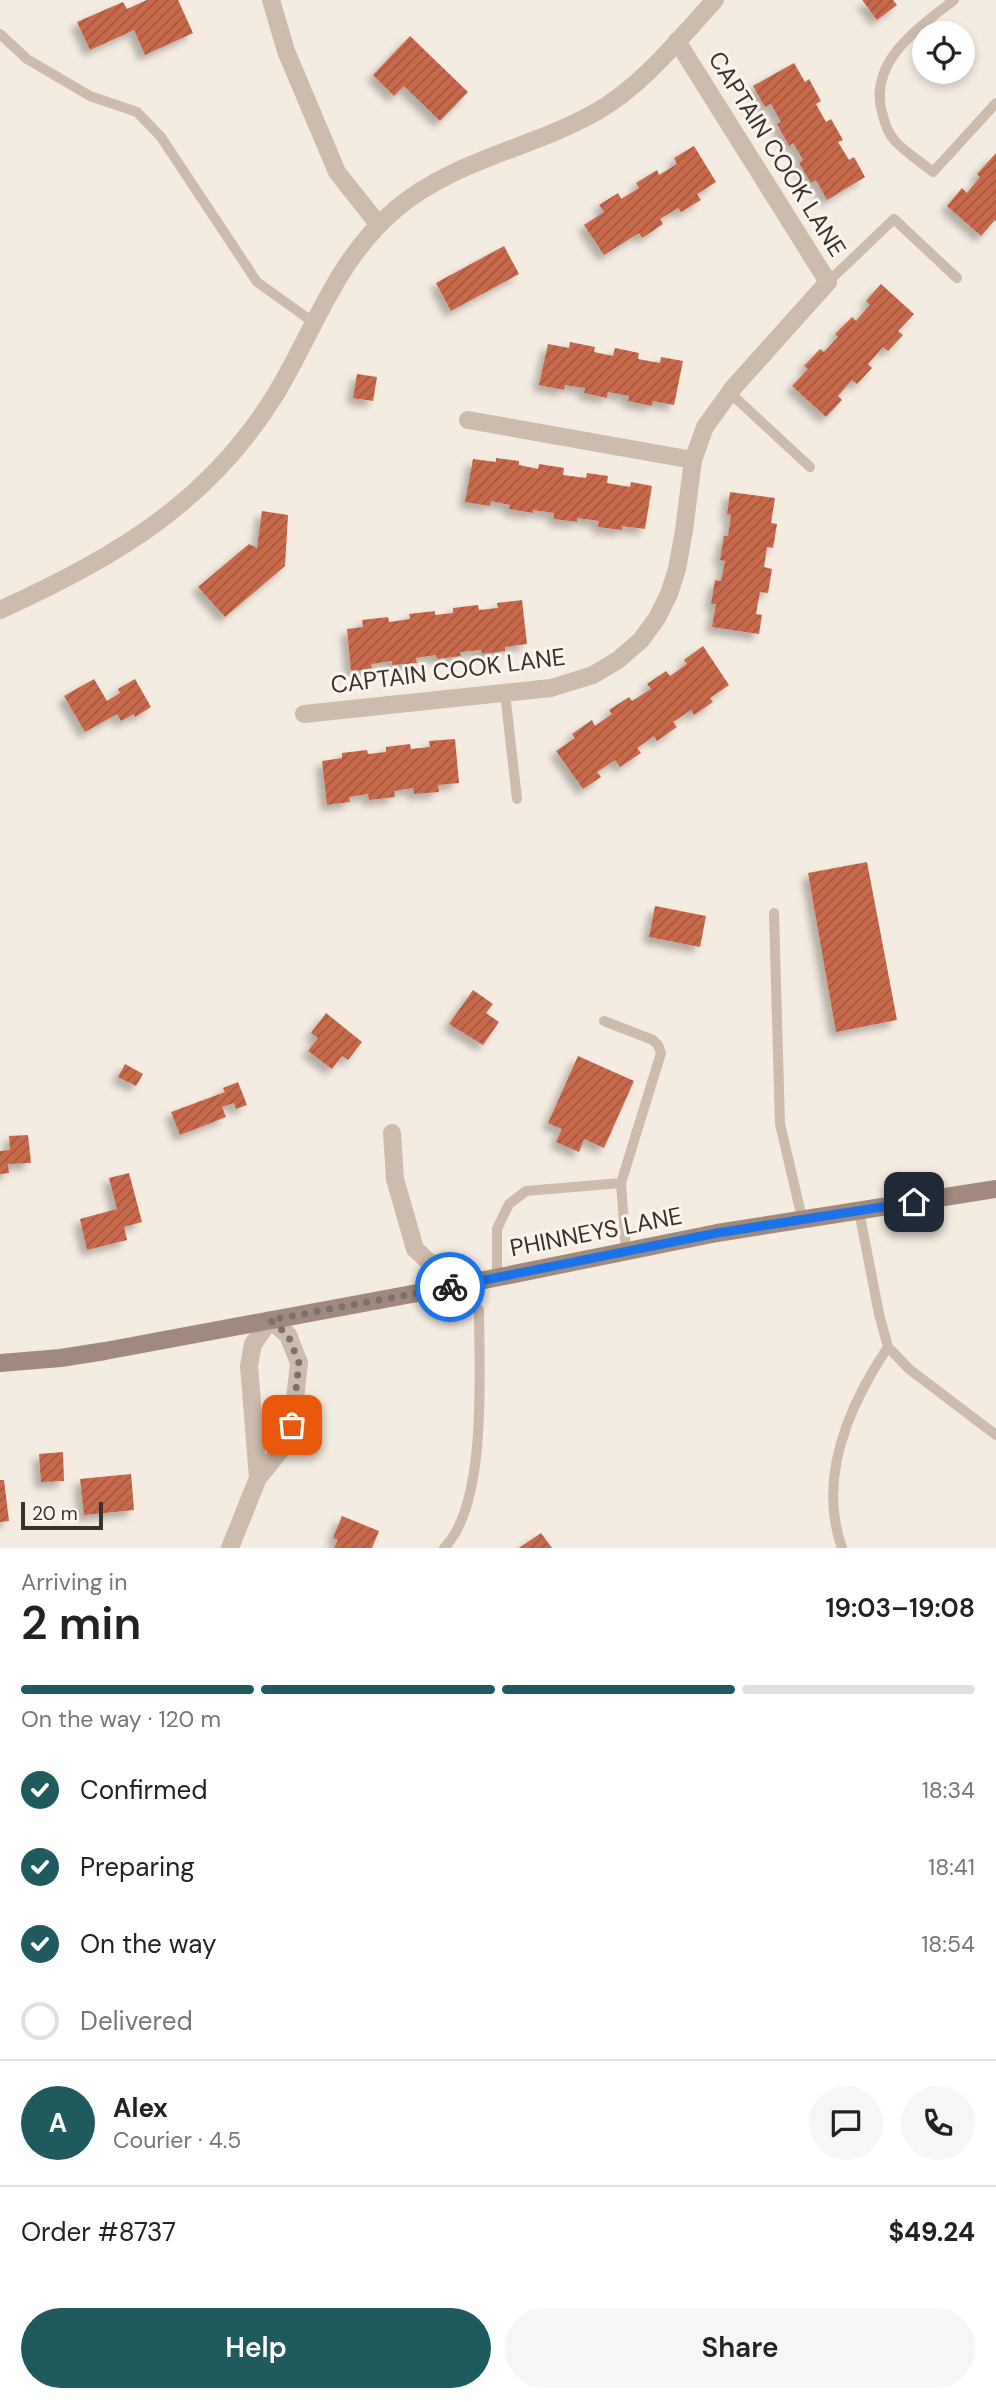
<!DOCTYPE html>
<meta charset="utf-8">
<style>
body{margin:0;font-family:"DM Sans",sans-serif;background:#f6f6f6;color:#222;height:100vh;display:flex;flex-direction:column;font-size:26px;white-space:nowrap}
*{box-sizing:border-box;margin:0}
p{font-size:23px;color:#767676}
.icon{flex:none;width:38px;height:38px;fill:none;stroke:currentColor;stroke-width:2;stroke-linecap:round;stroke-linejoin:round}
.map{position:relative;height:1548px;overflow:hidden}
.sheet{display:flex;flex-direction:column;background:#fff;flex:1}
.sheet>*{flex:none}
.buttons{position:absolute;left:912px;top:21px;display:grid;gap:14px}
.buttons a{display:grid;place-items:center;width:63px;height:63px;border-radius:50%;background:#fff;box-shadow:0 4px 10px #0003;font-size:35px}
.scale{position:absolute;left:21px;bottom:18px;width:82px;box-sizing:border-box;padding-left:7px;border:4px solid #3b302b;border-top:0;font-size:19px;line-height:24px;white-space:nowrap;color:#3b302b;-webkit-text-stroke:5px #fbf5ee;paint-order:stroke}
.pin{position:absolute;display:grid;place-items:center;width:60px;height:60px;color:#fff;margin:-30px;border-radius:14px;box-shadow:0 4px 10px #0006}
.courier{position:absolute;display:grid;place-items:center;width:70px;height:70px;margin:-35px;border:5px solid #1a73e8;border-radius:50%;background:#fff;color:#222;box-shadow:0 2px 9px #0007}
.summary em{font-style:normal;font-weight:600}
.summary div{display:flex;flex-direction:column-reverse}
.summary{display:flex;align-items:center;justify-content:space-between;height:119px;padding:0 21px}
h1{font-size:46px;font-weight:600;line-height:52px}
.bar{display:grid;grid-template-columns:repeat(4,1fr);gap:10px 7px;align-content:center;height:84px;padding:0 21px}
.bar i{height:9px;border-radius:5px;background:#e0e0e0}
.bar .selected{background:#1f5a5e}
.bar p{grid-column:span 4}
.line{display:flex;align-items:center;gap:18px;padding:0 21px;border-top:2px solid #e0e0e0}
.line div{flex:1}
.round{display:grid;place-items:center;flex:none;width:74px;height:74px;border-radius:37px;background:#f6f6f6}
ol{padding:0 21px;list-style:none}
li{display:flex;align-items:center;gap:21px;height:77px}
li p{margin-inline-start:auto}
li .icon{padding:7px;border-radius:50%;background:#1f5a5e;color:#fff;stroke-width:4}
li:last-child{color:#767676}
li i{width:38px;height:38px;border:4px solid #e0e0e0;border-radius:50%}
.action{display:flex;gap:14px;margin-top:auto;padding:14px 21px}
.action a{flex:1;height:80px;border-radius:42px;background:#1f5a5e;color:#fff;font-size:28px;font-weight:600;line-height:80px;text-align:center}
.action a+a{background:#f6f6f6;color:#222}
.map>svg:first-child{display:block}
</style>
<div class="map">
<svg width="996" height="1548" viewBox="0 0 996 1548">
<defs>
<pattern id="building-hatch" width="6" height="6" patternUnits="userSpaceOnUse" patternTransform="scale(1.75)"><rect width="6" height="6" fill="#c8694b"/><path d="M-1 1l2-2M0 6l6-6M5 7l2-2" fill="none" stroke="#a4573f"/></pattern>
<filter id="shadow"><feDropShadow dx="-6" dy="6" stdDeviation="3.5" flood-color="#0004"/></filter>
</defs>
<rect width="100%" height="100%" fill="#f4ebe1"/>
<path fill="url(#building-hatch)" filter="url(#shadow)" d="M 147,0 L 178,0 L 193,33 L 145,55 L 134,30 L 90,50 L 77,22 L 123,2 L 127,9 Z
M 862,0 L 893,0 L 897,5 L 877,20 Z
M 410,36 L 468,92 L 440,121 L 404,86 L 394,96 L 373,75 Z
M 794,63 L 805,82 L 809,79 L 821,101 L 816,104 L 826,122 L 831,119 L 843,140 L 838,142 L 849,160 L 854,157 L 865,177 L 827,200 L 816,180 L 811,183 L 799,163 L 803,160 L 793,143 L 789,146 L 777,124 L 781,122 L 771,104 L 765,107 L 753,86 Z
M 694,146 L 716,182 L 697,194 L 701,200 L 681,212 L 678,208 L 660,219 L 663,224 L 642,238 L 639,233 L 604,255 L 584,225 L 604,212 L 599,205 L 618,193 L 621,199 L 639,188 L 636,183 L 657,170 L 659,175 L 677,164 L 674,158 Z
M 996,153 L 996,222 L 995,220 L 981,236 L 947,206 L 962,188 L 967,193 L 980,177 L 977,174 Z
M 504,246 L 519,274 L 451,311 L 436,283 Z
M 881,284 L 914,314 L 898,331 L 903,335 L 888,351 L 883,347 L 868,364 L 872,368 L 857,384 L 852,380 L 838,396 L 842,400 L 826,417 L 792,386 L 808,369 L 804,366 L 820,349 L 824,352 L 838,337 L 835,334 L 852,317 L 856,321 L 870,305 L 866,301 Z
M 570,342 L 595,347 L 594,352 L 613,356 L 615,348 L 639,353 L 638,359 L 660,363 L 661,357 L 683,361 L 674,405 L 653,401 L 652,406 L 628,401 L 629,396 L 608,392 L 607,398 L 584,393 L 585,388 L 565,385 L 564,390 L 539,385 L 548,344 L 569,348 Z
M 357,374 L 377,377 L 373,401 L 353,398 Z
M 496,458 L 519,461 L 519,465 L 538,469 L 539,464 L 564,468 L 563,475 L 586,478 L 587,473 L 608,476 L 607,483 L 630,487 L 631,482 L 652,486 L 645,529 L 622,526 L 622,530 L 598,527 L 599,521 L 577,518 L 577,522 L 554,519 L 554,513 L 533,510 L 533,513 L 509,509 L 510,505 L 491,501 L 490,506 L 465,502 L 473,459 L 496,462 Z
M 730,492 L 775,498 L 771,523 L 777,524 L 773,548 L 767,547 L 764,567 L 772,569 L 768,593 L 760,592 L 756,614 L 762,615 L 759,634 L 712,627 L 716,604 L 711,604 L 715,580 L 721,581 L 725,561 L 720,560 L 724,536 L 728,536 L 731,515 L 727,514 Z
M 262,511 L 288,515 L 285,566 L 225,617 L 198,587 L 249,544 L 257,548 Z
M 522,600 L 527,644 L 505,647 L 505,651 L 482,654 L 481,650 L 460,652 L 461,656 L 437,659 L 436,655 L 416,658 L 417,663 L 392,665 L 392,661 L 371,664 L 372,669 L 351,671 L 347,629 L 363,627 L 362,620 L 388,617 L 389,622 L 410,619 L 409,614 L 435,611 L 435,615 L 453,613 L 453,608 L 478,605 L 479,610 L 498,608 L 497,603 Z
M 703,646 L 729,685 L 710,698 L 713,702 L 694,715 L 691,710 L 673,722 L 677,727 L 657,741 L 654,736 L 637,748 L 641,753 L 620,767 L 615,760 L 597,772 L 601,777 L 583,789 L 556,751 L 575,738 L 572,734 L 592,720 L 595,726 L 612,714 L 609,710 L 629,697 L 632,701 L 651,689 L 647,684 L 666,671 L 670,676 L 687,664 L 684,660 Z
M 94,679 L 107,701 L 120,693 L 118,689 L 135,679 L 151,707 L 135,717 L 134,714 L 121,721 L 117,714 L 85,732 L 64,696 Z
M 455,739 L 459,783 L 438,785 L 439,792 L 414,794 L 413,788 L 394,791 L 395,797 L 369,800 L 368,794 L 349,797 L 350,802 L 327,805 L 322,761 L 342,758 L 342,753 L 367,750 L 368,754 L 386,752 L 386,747 L 410,744 L 411,749 L 430,747 L 429,741 Z
M 867,862 L 897,1020 L 836,1032 L 808,873 Z
M 655,906 L 706,916 L 700,947 L 649,937 Z
M 473,990 L 493,1004 L 486,1013 L 499,1022 L 483,1045 L 449,1024 Z
M 326,1013 L 362,1042 L 348,1060 L 342,1056 L 332,1069 L 308,1051 L 318,1038 L 311,1033 Z
M 578,1056 L 634,1081 L 604,1148 L 584,1139 L 579,1152 L 556,1142 L 562,1129 L 548,1123 Z
M 125,1064 L 143,1074 L 136,1086 L 118,1077 Z
M 238,1082 L 247,1105 L 236,1109 L 234,1103 L 222,1107 L 226,1117 L 180,1135 L 171,1112 L 225,1092 L 223,1088 Z
M 28,1135 L 31,1163 L 8,1164 L 9,1173 L 0,1174 L 0,1151 L 10,1150 L 9,1136 Z
M 129,1173 L 142,1222 L 124,1227 L 127,1240 L 87,1250 L 80,1219 L 117,1209 L 109,1178 Z
M 63,1452 L 64,1481 L 41,1482 L 39,1454 Z
M 131,1474 L 134,1510 L 84,1515 L 80,1479 Z
M 0,1480 L 4,1480 L 9,1521 L 0,1522 Z
M 342,1516 L 379,1531 L 372,1548 L 334,1548 L 338,1540 L 333,1538 Z
M 541,1533 L 552,1548 L 519,1548 Z"/>
<g fill="none" stroke-linecap="round" stroke-linejoin="round">
<path stroke="#cdbbac" stroke-width="10" d="M 954,0 C 917,29 866,63 883,116 C 885,124 889,134 895,141 C 905,152 921,162 933,172 L 996,103
M 0,34 L 27,59 L 90,96 L 137,112 L 161,137 L 257,282 L 313,322
M 828,282 L 894,219 L 957,278
M 729,392 L 810,467
M 505,693 L 517,799
M 774,913 L 780,1124 L 802,1218
M 604,1021 L 653,1040 L 658,1045 L 661,1053 L 621,1183
M 859,1211 L 879,1314 L 888,1347
M 497,1276 L 497,1229 L 509,1204 L 526,1191 L 621,1183 L 626,1250
M 444,1548 C 488,1504 479,1370 479,1310 L 455,1286
M 842,1548 C 817,1478 849,1405 888,1347 L 909,1369 L 996,1435"/>
<path stroke="#cdbbac" stroke-width="18" d="M 271,0 L 286,51 L 337,172 L 378,224
M 468,420 L 693,460
M 0,610 C 115,558 210,502 277,392 C 316,327 336,259 397,208 C 454,160 533,148 596,112 C 643,85 679,39 715,0
M 304,714 L 551,688 L 593,675 L 618,660 L 641,640 L 657,618 L 669,594 L 677,569 L 684,530 L 693,460 L 705,427 L 733,388 L 828,282 L 677,41
M 392,1133 L 395,1179 L 415,1249 L 455,1286
M 230,1548 L 258,1478 L 283,1447 L 292,1425 L 299,1363 L 288,1335 L 270,1320 L 253,1344 L 249,1366 L 258,1478"/>
<path stroke="#a18a7d" stroke-width="18" d="M 0,1363 L 61,1358 L 105,1351 L 455,1286 L 717,1233 L 996,1189"/>
</g>
<g fill="none" stroke-linecap="round" stroke-linejoin="round">
<path stroke="#7c716b" stroke-width="7" stroke-dasharray="0 12.6" d="M 292,1425 L 299,1363 L 288,1335 L 270,1320 L 450,1287"/>
<path stroke="#1a73e8" stroke-width="9" d="M 450,1287 L 717,1233 L 914,1202"/>
</g>
<g text-anchor="middle" stroke-width="6" stroke-linejoin="round" paint-order="stroke">
<g font-size="24" fill="#3b302b" stroke="#fbf5ee">
<text transform="translate(777 154) rotate(58)" y="8">CAPTAIN COOK LANE</text>
<text transform="translate(448 671) rotate(-7)" y="8">CAPTAIN COOK LANE</text>
<text transform="translate(596 1232) rotate(-11)" y="8">PHINNEYS LANE</text>
</g>
</g>
</svg>
<div class="buttons">
<a><svg class="icon" aria-label="locate" viewBox="0 0 24 24"><circle cx="12" cy="12" r="6"/><path d="M12 2v4M12 18v4M2 12h4M18 12h4"/></svg></a>
</div>
<div class="scale">20 m</div>
<div class="pin" style="left:292px;top:1425px;background:#ea580c"><svg class="icon" aria-label="bag" viewBox="0 0 24 24"><path d="M5 8h14l-1 12H6zM9 8a3 3 0 0 1 6 0"/></svg></div>
<div class="pin" style="left:914px;top:1202px;background:#1f2937"><svg class="icon" aria-label="home" viewBox="0 0 24 24"><path d="M3 11l9-7 9 7M6 9v11h12V9"/></svg></div>
<div class="courier" style="left:450px;top:1287px"><svg class="icon" aria-label="bike" viewBox="0 0 24 24"><circle cx="6" cy="16" r="4"/><circle cx="18" cy="16" r="4"/><path d="M6 16l4-8h5l3 8M10 8l3 8H6M13 5h3"/></svg></div>
</div>
<section class="sheet">
<div class="summary"><div><h1>2 min</h1><p>Arriving in</p></div><em>19:03–19:08</em></div>
<div class="bar"><i class="selected"></i><i class="selected"></i><i class="selected"></i><i></i><p>On the way · 120 m</p></div>
<ol>
<li><svg class="icon" aria-label="check" viewBox="0 0 24 24"><path d="M5 12l5 5 9-10"/></svg>Confirmed<p>18:34</p></li>
<li><svg class="icon" aria-label="check" viewBox="0 0 24 24"><path d="M5 12l5 5 9-10"/></svg>Preparing<p>18:41</p></li>
<li><svg class="icon" aria-label="check" viewBox="0 0 24 24"><path d="M5 12l5 5 9-10"/></svg>On the way<p>18:54</p></li>
<li><i></i>Delivered</li>
</ol>
<div class="line" style="height:126px"><b class="round" style="background:#1f5a5e;color:#fff">A</b><div><b>Alex</b><p>Courier · 4.5</p></div><a class="round"><svg class="icon" aria-label="chat" viewBox="0 0 24 24"><path d="M4 5h16v11H9l-5 4z"/></svg></a><a class="round"><svg class="icon" aria-label="phone" viewBox="0 0 24 24"><path d="M5 4h4l2 5-3 2q2 4 5 5l2-3 5 2v4C11 20 4 13 5 4z"/></svg></a></div>
<div class="line" style="height:91px"><div>Order #8737</div><b>$49.24</b></div>
<div class="action"><a>Help</a><a>Share</a></div>
</section>
